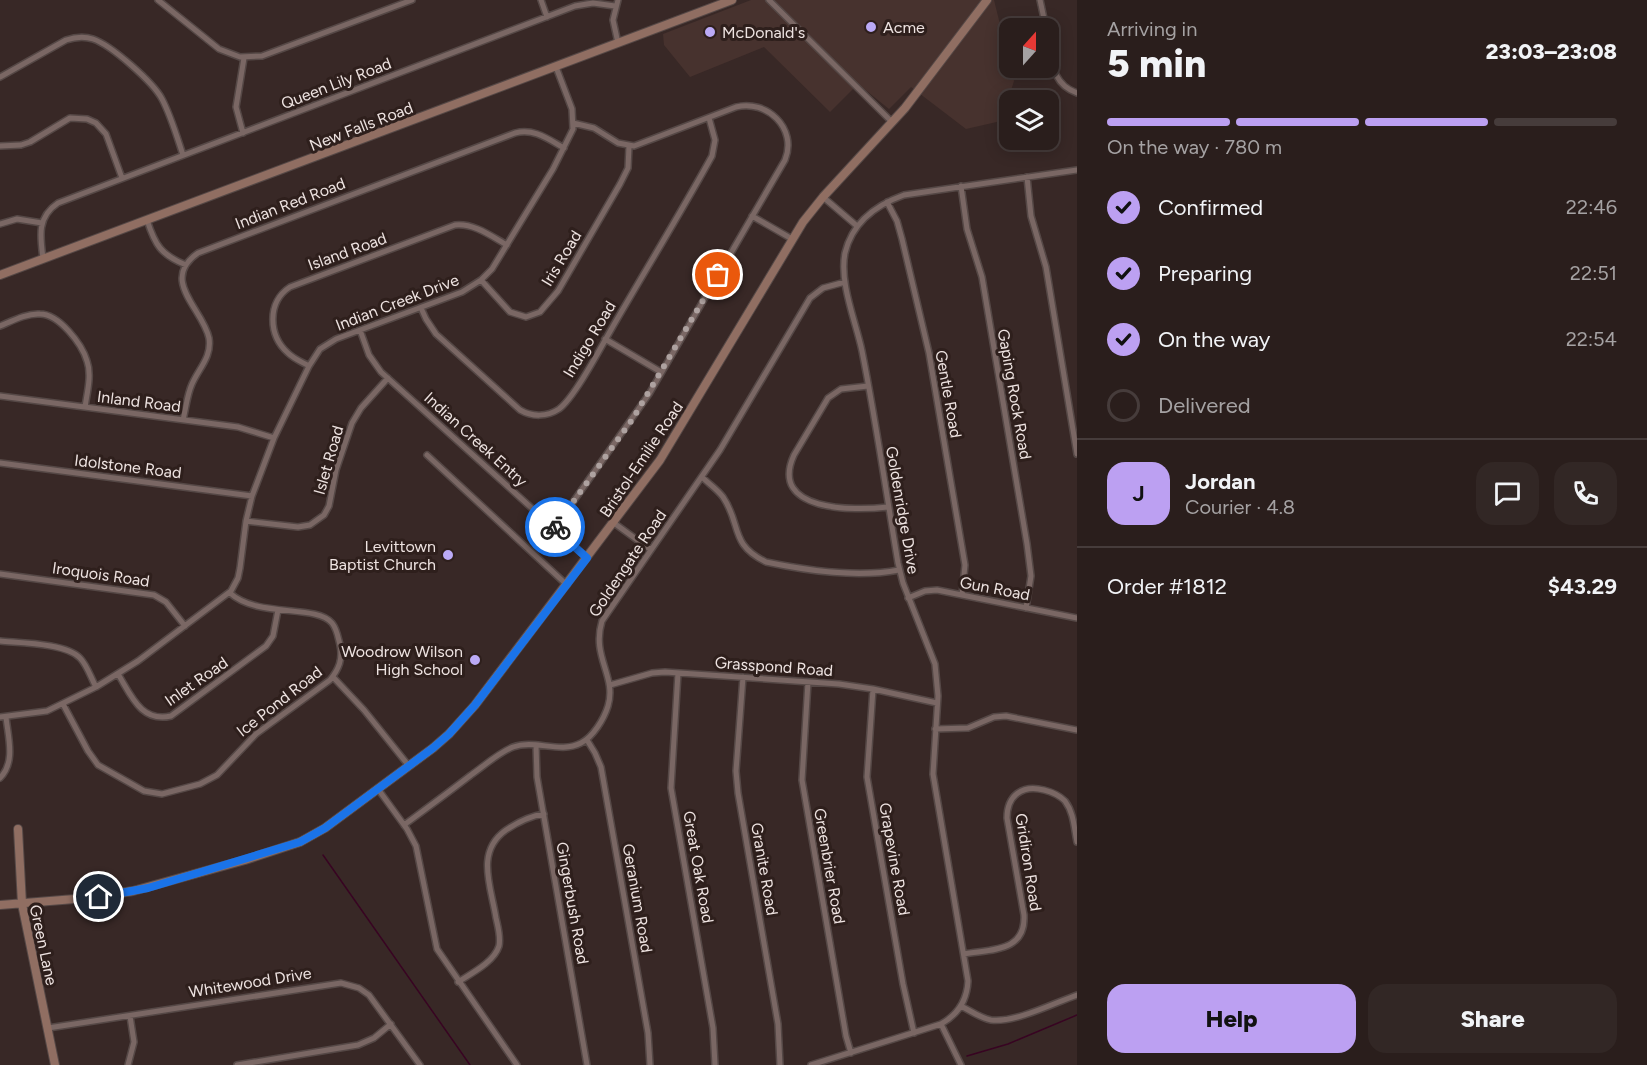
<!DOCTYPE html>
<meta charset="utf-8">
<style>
body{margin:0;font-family:Figtree,sans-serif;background:#322725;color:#f1f3f6;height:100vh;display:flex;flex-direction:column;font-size:22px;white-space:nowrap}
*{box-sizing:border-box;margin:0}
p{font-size:20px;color:#a5a2a3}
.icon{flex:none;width:33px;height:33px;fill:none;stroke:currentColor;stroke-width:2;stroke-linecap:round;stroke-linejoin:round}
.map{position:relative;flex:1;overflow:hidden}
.panel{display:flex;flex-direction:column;background:#2a1e1c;width:570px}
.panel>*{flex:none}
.needle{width:39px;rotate:21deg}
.buttons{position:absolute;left:999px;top:18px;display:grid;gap:12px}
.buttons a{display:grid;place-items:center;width:60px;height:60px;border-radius:12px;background:#2a1e1c;box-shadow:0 3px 15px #0003,0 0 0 2px #463c3b;font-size:30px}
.pin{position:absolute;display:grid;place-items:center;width:51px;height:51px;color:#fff;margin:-26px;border:3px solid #fff;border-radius:50%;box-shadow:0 2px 6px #0007}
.courier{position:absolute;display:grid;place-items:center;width:60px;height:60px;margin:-30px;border:4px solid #1a73e8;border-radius:50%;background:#fff;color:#222;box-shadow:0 2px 8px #0007}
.summary em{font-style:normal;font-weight:800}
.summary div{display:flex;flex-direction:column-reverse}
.summary{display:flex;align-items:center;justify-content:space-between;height:102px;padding:0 30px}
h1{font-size:39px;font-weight:800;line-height:45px}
.bar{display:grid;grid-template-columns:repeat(4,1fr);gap:9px 6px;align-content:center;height:72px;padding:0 30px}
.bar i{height:8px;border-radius:4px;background:#463c3b}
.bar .selected{background:#bca0f2}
.bar p{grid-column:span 4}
.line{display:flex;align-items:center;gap:15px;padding:0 30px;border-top:2px solid #463c3b}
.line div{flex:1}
.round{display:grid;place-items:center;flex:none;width:63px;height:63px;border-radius:18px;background:#322725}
ol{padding:0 30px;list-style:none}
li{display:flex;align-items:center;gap:18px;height:66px}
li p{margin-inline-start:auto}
li .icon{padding:6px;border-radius:50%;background:#bca0f2;color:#111;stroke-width:4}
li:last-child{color:#a5a2a3}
li i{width:33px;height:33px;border:3px solid #463c3b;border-radius:50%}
.button{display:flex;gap:12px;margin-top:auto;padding:12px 30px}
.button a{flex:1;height:69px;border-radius:18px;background:#bca0f2;color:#111;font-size:24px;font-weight:800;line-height:69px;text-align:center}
.button a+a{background:#322725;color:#f1f3f6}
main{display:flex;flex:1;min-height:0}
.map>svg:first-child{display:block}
</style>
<main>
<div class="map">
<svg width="1077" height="1065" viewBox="0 0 1077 1065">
<rect width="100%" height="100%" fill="#382826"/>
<path fill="#47322e" d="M 751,0 L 994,0 L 1014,81 L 1001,121 L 966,129 L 911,87 L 889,109 L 858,84 L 830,112 L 764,47 L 690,77 L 664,45 L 663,34 Z"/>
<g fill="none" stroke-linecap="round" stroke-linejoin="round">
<path stroke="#380422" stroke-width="1.5" d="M 323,855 L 470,1065
M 967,1056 L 1008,1044 L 1077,1015"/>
<g stroke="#554846" stroke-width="8">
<path id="street" d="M 158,0 L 219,49 L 240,57 L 262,56 L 412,0
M 541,0 L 547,17
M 769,0 L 892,122
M 1040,0 L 1046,28
M 618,43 L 613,20 L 618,0
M 1048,44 C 1052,65 1054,85 1077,93
M 0,77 L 66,40 C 75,37 84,36 93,39 C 111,45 153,82 162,99 C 171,116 177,137 183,155
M 243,133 L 236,107 L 244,58
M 0,146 L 21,145 L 30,142 L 70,118 L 87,119 L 96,123 L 106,134 L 122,178
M 1027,177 L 1031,216 L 1046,267 L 1077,454
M 961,186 L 967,229 L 982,277 L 1027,544 L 1031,576 L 1026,608
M 823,197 L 857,226
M 887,202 L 897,221 L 902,239 L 929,353 L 965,565 L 962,595
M 752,216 L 792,239
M 147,220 C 155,245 161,255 186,265
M 0,224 L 17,219 L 42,223
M 43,258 C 40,236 37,217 58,203 L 575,6 L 593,3 L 615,6
M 481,280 L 510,312 L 526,317 L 540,312 L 558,291 L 620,184 L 628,168 L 629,146
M 421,308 L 426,319 L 436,334 L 520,410 C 532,417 547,417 559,409 C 575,397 601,347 612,328 C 645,271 680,214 712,156 L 715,140 L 709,118
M 0,326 C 12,321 27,313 40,314 C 59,314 82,344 87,361 C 92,375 87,393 85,407
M 360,330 L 369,355 L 381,372 L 587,558
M 605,339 L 661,372
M 309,366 C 302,362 294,359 288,353 C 268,335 267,302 290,287 L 455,225 C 474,223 491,236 507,245
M 868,386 L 841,389 L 828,398 L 794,455 C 768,512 854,511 888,507
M 0,396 L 238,427 L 274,438
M 183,420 C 186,408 187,395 192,384 C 199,368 212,357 209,338 C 203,309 159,280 198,253 L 515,133 C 534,128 548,139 564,148
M 427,455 L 567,585
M 0,463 L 252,496
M 702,477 C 709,484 717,489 723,497 C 742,525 729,544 766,562 C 809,571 857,578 899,570
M 246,521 L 298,527 L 310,525 L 324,515 L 329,506 L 336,470 L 352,423 L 361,408 L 388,378
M 614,523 L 651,550
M 554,529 L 649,394 L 785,160 C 798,128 766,99 736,107 L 634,146 L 618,143 L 594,128 L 573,123
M 0,574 L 154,595 L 166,602 L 185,626
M 908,598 L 925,591 L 937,590 L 1077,618
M 0,641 C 20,643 66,643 80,658 C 87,665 91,678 96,687
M 678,673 L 671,788 L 713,1028 L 715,1065
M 118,674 C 131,695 141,723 171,716 L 266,646 L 273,636 L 278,610
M 333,677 L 364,710 L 409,766
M 743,677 L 736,771 L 738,793 L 778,1024 L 780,1065
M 808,682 L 802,780 L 846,1036 L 851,1053
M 610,685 L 652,673 L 665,672 L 839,684 L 873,689 L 937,703
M 873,689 L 867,777 L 903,984 L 914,1033
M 63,704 L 88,751 L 98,765 L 144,791 L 162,794 L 200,784 L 217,775 L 256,734 L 330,680 C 339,669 343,659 340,645 C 338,637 337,629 332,623 C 316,604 257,618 230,593
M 0,717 L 47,711 L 96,687 L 138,661 L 231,591 L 238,578 L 240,568 L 246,521 L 252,496 L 274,438 L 309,366 L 320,349 L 336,339 L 462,292 L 481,280 L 492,269 L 553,169 L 573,129 L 572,109 L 556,67
M 935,729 L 968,728 L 994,717 L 1006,716 L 1077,730
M 587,740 L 595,753 L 601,767 L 648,1033 L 650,1065
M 536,745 L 537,777 L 587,1065
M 0,778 C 16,762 8,737 6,717
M 378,789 L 407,829 L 416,846 L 437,949 L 517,1065
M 404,825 C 427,808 449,792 471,775 C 484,766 498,753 513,747 C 535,739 560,754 581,743 C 593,737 604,719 608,706 C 617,676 591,657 602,621 L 720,450 L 810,298 L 823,288 L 845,282
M 964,954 C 992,949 1026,952 1024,915 L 1007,818 C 1007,796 1022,784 1044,790 C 1052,792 1059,795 1065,801 C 1074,813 1074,828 1077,842
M 458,982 C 472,973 494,962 499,946 C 501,937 498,927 496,918 C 491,886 475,852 506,830 C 518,822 530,816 544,814
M 961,1006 C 971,1011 980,1018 991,1020 C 1015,1023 1054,1003 1077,995
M 941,1024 L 961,1065
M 48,1028 L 341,983 L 359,988 L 369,995 L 420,1065
M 128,1065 L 134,1042 L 130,1016
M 237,1065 L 358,1045 L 374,1038 L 391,1024
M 811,1065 L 941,1024 C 959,1014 967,1000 968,981 L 933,774 L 938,696 L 935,664 L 903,583 L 898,563 C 886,492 876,421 862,351 C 856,322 839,283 845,253 C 852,223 876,205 904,195 L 1077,170"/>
</g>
<g stroke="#554846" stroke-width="10">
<path id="secondary" d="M 0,275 L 732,0
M 18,829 L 22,904 L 55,1065
M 0,905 L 87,898 L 133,891 L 245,860 L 300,842 L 325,828 L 433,748 L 449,734 L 475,705 L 660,460 L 803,222 L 823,197 L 905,108 L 987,0"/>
</g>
<use href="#street" stroke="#7a6764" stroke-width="5"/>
<use href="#secondary" stroke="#906e62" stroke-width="8"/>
</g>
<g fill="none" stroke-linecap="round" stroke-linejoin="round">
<path stroke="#aea2a0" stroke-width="6" stroke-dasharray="0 10.8" d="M 555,527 L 632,420 L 718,275"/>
<path stroke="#1a73e8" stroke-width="8" d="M 99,897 L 148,888 L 300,842 L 325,828 L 433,748 L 449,734 L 475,705 L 587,558 L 554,528 L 555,527"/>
</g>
<g fill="#bbaaf6" stroke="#2e1f1c" stroke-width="2">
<circle cx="871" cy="27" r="6"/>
<circle cx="710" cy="32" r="6"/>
<circle cx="448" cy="555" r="6"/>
<circle cx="475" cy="660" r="6"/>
</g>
<g text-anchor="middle" stroke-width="6" stroke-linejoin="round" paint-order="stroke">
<g font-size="16" fill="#eee3e1" stroke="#2e1f1c" text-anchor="start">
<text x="883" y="33">Acme</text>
<text x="722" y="38">McDonald's</text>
<text x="436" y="552" text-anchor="end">Levittown<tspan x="436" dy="18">Baptist Church</tspan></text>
<text x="463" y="657" text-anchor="end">Woodrow Wilson<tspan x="463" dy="18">High School</tspan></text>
</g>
<g font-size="16" fill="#eee3e1" stroke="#2e1f1c">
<text transform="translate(336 83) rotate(-21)" y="6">Queen Lily Road</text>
<text transform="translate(361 126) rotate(-21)" y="6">New Falls Road</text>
<text transform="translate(290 203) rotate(-21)" y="6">Indian Red Road</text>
<text transform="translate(347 251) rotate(-20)" y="6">Island Road</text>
<text transform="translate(561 258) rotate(-59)" y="6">Iris Road</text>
<text transform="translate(397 302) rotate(-21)" y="6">Indian Creek Drive</text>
<text transform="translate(589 339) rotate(-59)" y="6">Indigo Road</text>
<text transform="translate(949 394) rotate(80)" y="6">Gentle Road</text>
<text transform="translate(1015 394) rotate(80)" y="6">Gaping Rock Road</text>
<text transform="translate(139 401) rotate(7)" y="6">Inland Road</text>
<text transform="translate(476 439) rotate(42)" y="6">Indian Creek Entry</text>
<text transform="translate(641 459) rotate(-56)" y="6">Bristol-Emilie Road</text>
<text transform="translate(328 460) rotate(-74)" y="6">Islet Road</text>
<text transform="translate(128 466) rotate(7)" y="6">Idolstone Road</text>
<text transform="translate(903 510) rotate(80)" y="6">Goldenridge Drive</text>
<text transform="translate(627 563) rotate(-56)" y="6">Goldengate Road</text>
<text transform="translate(101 574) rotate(8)" y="6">Iroquois Road</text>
<text transform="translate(995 588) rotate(11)" y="6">Gun Road</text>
<text transform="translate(774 666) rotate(4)" y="6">Grasspond Road</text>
<text transform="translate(196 681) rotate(-35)" y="6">Inlet Road</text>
<text transform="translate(279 701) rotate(-38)" y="6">Ice Pond Road</text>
<text transform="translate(895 859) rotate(80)" y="6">Grapevine Road</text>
<text transform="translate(1029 862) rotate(81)" y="6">Gridiron Road</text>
<text transform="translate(830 866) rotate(80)" y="6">Greenbrier Road</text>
<text transform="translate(699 867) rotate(80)" y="6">Great Oak Road</text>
<text transform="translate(765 869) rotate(80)" y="6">Granite Road</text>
<text transform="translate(638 898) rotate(80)" y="6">Geranium Road</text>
<text transform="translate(573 903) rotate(80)" y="6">Gingerbush Road</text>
<text transform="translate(44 945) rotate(78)" y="6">Green Lane</text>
<text transform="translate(250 982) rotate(-9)" y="6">Whitewood Drive</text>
</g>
</g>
</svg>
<div class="buttons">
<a><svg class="needle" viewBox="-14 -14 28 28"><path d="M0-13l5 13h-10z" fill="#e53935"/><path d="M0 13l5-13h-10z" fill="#a5a2a3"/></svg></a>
<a><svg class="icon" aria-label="layers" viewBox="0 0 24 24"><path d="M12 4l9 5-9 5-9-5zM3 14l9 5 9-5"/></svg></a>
</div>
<div class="pin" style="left:718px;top:275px;background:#ea580c"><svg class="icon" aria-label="bag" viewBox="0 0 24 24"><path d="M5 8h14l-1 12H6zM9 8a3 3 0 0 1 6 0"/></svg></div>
<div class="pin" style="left:99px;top:897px;background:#1f2937"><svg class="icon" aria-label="home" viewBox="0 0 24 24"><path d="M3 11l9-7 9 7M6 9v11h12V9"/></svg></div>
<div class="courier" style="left:555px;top:527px"><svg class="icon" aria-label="bike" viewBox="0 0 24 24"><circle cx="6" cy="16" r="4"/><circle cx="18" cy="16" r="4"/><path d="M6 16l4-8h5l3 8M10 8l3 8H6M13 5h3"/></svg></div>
</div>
<section class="panel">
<div class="summary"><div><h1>5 min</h1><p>Arriving in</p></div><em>23:03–23:08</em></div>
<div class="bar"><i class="selected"></i><i class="selected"></i><i class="selected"></i><i></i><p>On the way · 780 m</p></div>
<ol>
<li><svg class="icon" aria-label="check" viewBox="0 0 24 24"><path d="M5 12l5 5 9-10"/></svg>Confirmed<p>22:46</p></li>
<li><svg class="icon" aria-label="check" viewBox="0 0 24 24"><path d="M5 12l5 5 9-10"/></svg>Preparing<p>22:51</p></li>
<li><svg class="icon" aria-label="check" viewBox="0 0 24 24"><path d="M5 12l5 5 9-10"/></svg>On the way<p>22:54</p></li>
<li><i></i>Delivered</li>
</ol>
<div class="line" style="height:108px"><b class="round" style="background:#bca0f2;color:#111">J</b><div><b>Jordan</b><p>Courier · 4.8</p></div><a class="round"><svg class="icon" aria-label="chat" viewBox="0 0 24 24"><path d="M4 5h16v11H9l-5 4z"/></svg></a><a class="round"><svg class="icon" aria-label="phone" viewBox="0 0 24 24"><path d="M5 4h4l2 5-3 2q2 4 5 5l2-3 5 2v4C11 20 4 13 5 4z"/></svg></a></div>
<div class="line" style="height:78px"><div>Order #1812</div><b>$43.29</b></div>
<div class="button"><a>Help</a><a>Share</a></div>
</section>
</main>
